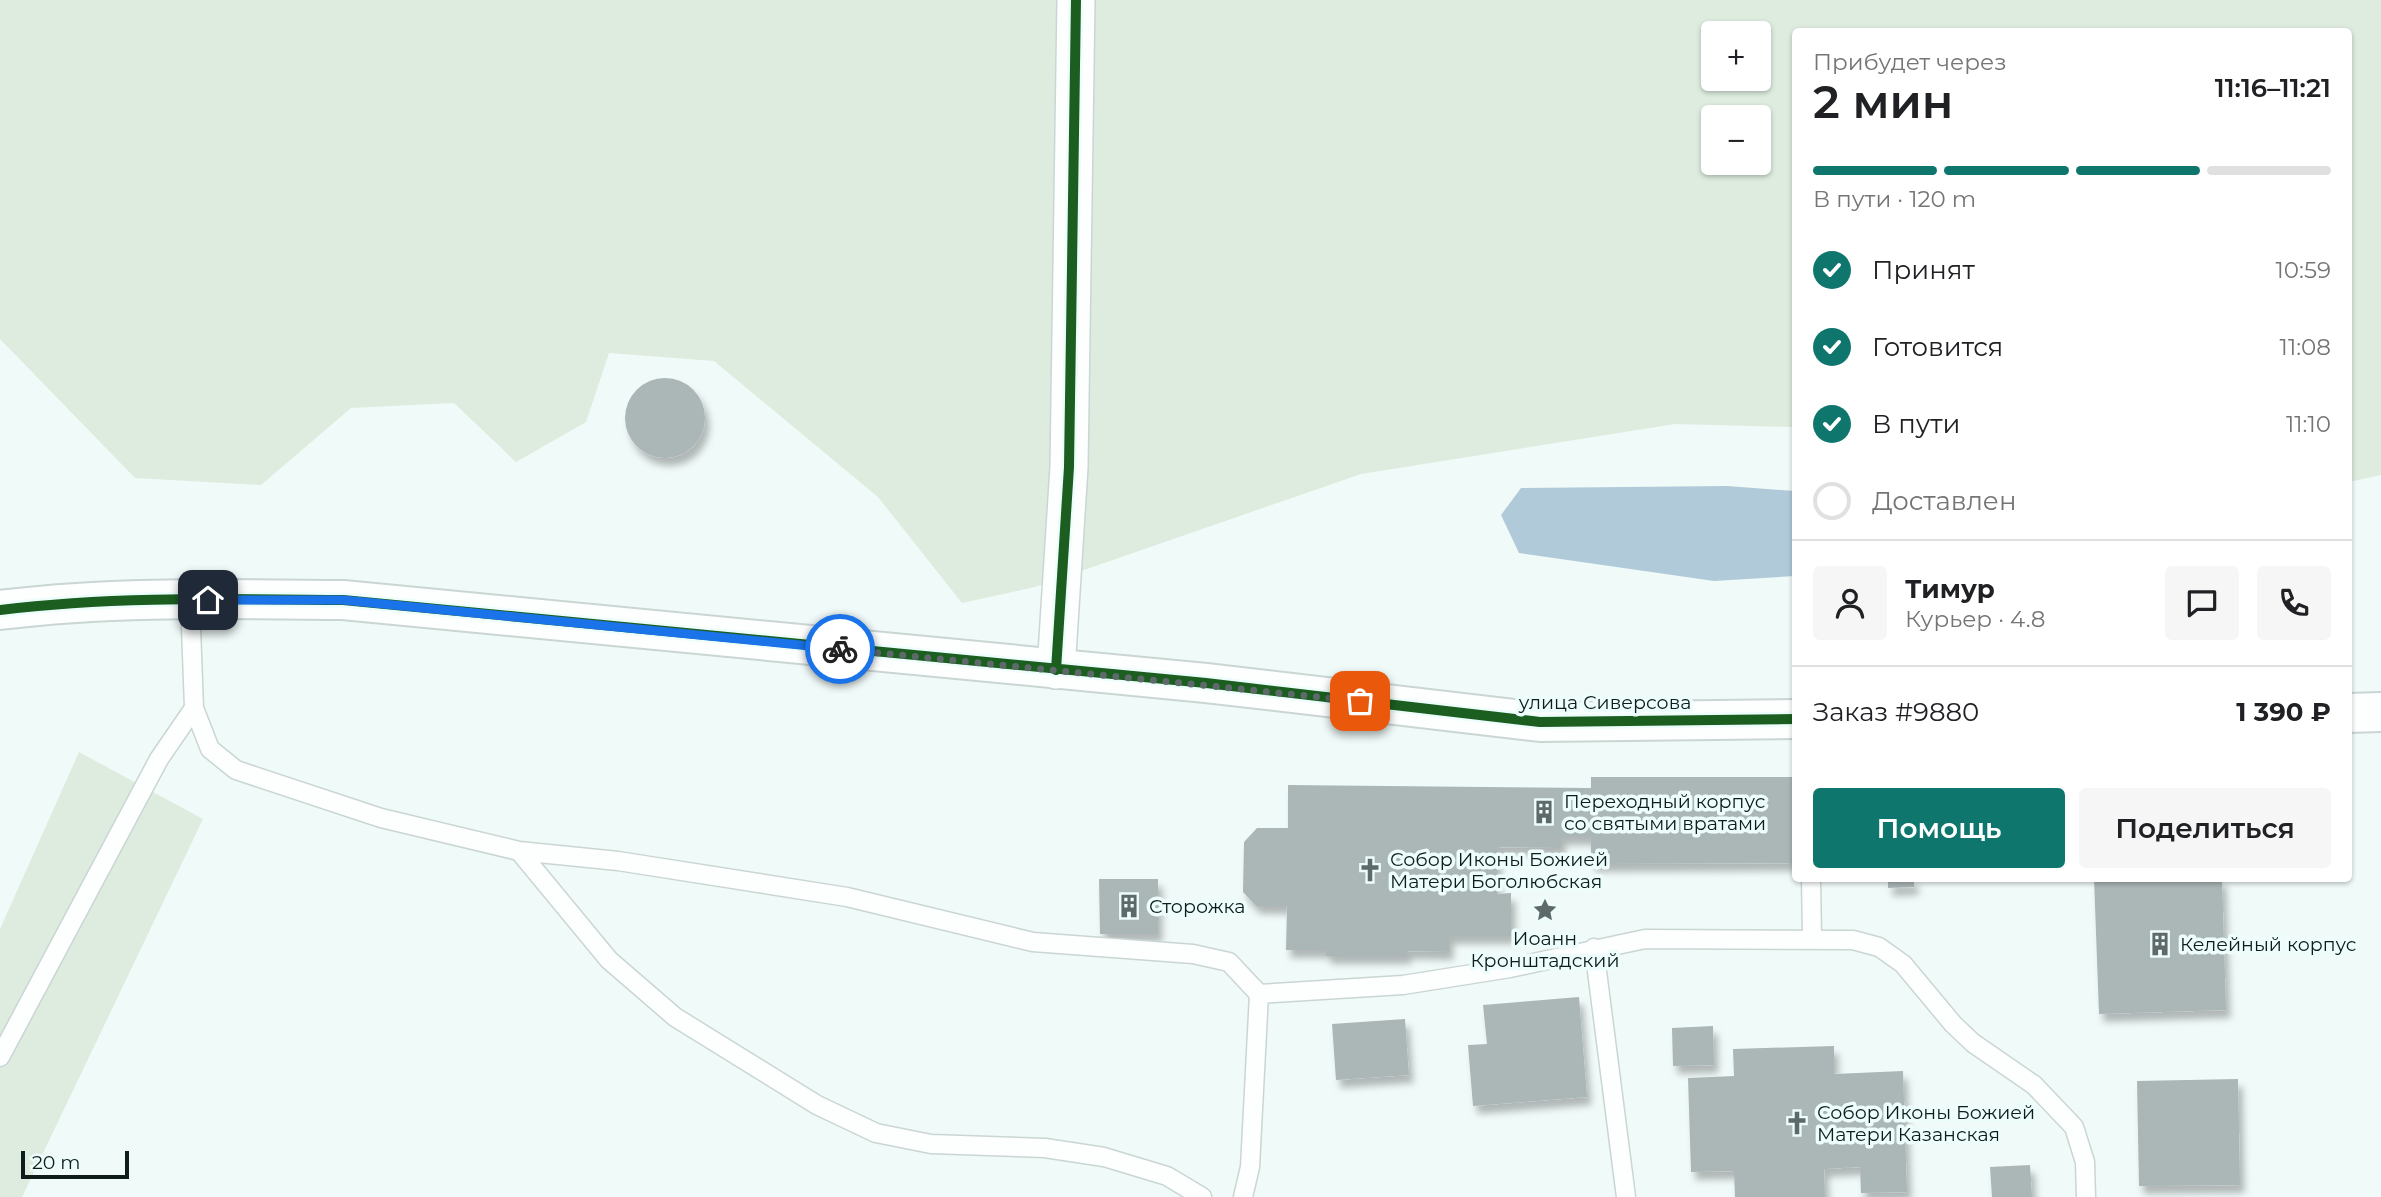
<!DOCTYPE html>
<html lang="ru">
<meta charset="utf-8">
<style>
body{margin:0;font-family:Montserrat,sans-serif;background:#f6f6f6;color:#202124;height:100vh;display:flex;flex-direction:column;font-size:26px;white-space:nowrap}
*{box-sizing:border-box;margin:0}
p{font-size:23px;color:#757577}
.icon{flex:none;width:38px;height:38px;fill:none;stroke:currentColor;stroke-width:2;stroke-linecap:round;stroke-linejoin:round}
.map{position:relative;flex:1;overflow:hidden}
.panel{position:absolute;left:1792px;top:28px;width:560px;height:854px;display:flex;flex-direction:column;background:#fff;border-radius:7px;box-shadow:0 2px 5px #0004}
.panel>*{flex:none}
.controls{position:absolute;left:1701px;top:21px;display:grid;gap:14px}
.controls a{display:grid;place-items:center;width:70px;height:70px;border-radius:7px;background:#fff;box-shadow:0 2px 5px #0004;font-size:35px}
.scale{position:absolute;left:21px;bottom:18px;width:108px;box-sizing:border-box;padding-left:7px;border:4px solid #0e1d1c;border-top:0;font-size:19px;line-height:24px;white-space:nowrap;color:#0e1d1c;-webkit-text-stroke:5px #edfdfb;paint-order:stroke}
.pin{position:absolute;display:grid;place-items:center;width:60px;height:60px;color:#fff;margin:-30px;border-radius:14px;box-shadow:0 4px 10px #0006}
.courier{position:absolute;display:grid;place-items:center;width:70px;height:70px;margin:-35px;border:5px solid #1a73e8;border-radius:50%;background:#fff;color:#222;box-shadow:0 2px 9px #0007}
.headline em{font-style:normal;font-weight:600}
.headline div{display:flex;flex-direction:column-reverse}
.headline{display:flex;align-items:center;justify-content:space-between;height:119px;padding:0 21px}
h1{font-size:46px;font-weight:600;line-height:52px}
.bar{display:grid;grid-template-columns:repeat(4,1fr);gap:10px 7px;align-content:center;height:84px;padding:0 21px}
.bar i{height:9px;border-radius:5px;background:#e0e0e0}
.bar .selected{background:#0f766e}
.bar p{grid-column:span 4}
.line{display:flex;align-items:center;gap:18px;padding:0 21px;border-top:2px solid #e0e0e0}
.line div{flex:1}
.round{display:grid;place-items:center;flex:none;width:74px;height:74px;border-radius:7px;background:#f6f6f6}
ol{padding:0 21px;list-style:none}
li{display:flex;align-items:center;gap:21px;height:77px}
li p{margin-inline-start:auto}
li .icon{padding:7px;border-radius:50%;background:#0f766e;color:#fff;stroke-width:4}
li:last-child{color:#757577}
li i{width:38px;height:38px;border:4px solid #e0e0e0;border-radius:50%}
.cta{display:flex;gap:14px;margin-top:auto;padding:14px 21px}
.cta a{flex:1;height:80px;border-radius:7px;background:#0f766e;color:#fff;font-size:28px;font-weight:600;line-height:80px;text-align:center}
.cta a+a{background:#f6f6f6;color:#202124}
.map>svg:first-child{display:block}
</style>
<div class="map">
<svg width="2381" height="1197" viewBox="0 0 2381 1197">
<defs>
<filter id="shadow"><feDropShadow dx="4.5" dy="8" stdDeviation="3.5" flood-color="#0004"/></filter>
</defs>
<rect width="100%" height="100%" fill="#f0faf8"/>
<path fill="#deecdf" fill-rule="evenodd" d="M 0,0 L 2381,0 L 2381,475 L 2349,482 L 2348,32 L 1796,32 L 1795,427 L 1675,424 L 1361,474 L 1035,587 L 962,603 L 878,497 L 714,361 L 609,353 L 586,422 L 516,462 L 454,403 L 351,408 L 261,485 L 135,478 L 0,339 ZM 1713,33 L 1759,33 L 1759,79 L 1713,79 ZM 1713,117 L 1759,117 L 1759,163 L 1713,163 Z
M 79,752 L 203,819 L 22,1197 L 0,1197 L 0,929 Z"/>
<path fill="#b0cad9" d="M 1727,486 L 1795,491 L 1795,576 L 1714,581 L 1519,553 L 1501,515 L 1521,488 Z"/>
<path fill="#abb6b7" filter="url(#shadow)" d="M625 418a40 40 0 1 1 80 0a40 40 0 1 1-80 0Z
M 1591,777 L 1793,777 L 1793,863 L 1591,864 L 1591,837 L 1561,837 L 1561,848 L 1497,847 L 1497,894 L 1511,893 L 1511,936 L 1449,936 L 1449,952 L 1407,951 L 1407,956 L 1326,956 L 1326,950 L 1286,950 L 1287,906 L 1256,906 L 1243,892 L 1244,842 L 1257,828 L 1288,828 L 1288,785 L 1591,788 Z
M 1888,878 L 1914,878 L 1914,887 L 1888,888 Z
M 2094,878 L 2222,878 L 2226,1010 L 2099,1014 Z
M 1099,879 L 1158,879 L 1158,934 L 1100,934 Z
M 1579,997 L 1587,1097 L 1473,1106 L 1468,1045 L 1487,1044 L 1483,1005 Z
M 1405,1019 L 1409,1075 L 1336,1080 L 1332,1024 Z
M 1713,1026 L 1714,1065 L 1673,1066 L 1672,1028 Z
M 1834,1046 L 1834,1074 L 1903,1071 L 1907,1192 L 1861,1193 L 1860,1167 L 1824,1169 L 1825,1197 L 1735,1197 L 1734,1171 L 1691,1172 L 1688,1078 L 1734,1076 L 1733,1049 Z
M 2238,1079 L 2240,1185 L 2139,1186 L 2137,1081 Z
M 2030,1165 L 2032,1197 L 1992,1197 L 1990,1167 Z"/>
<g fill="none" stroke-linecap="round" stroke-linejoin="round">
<g stroke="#cad6d4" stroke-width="21">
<path id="lane" d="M 190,601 L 194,708 L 210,749 L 236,770 L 381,818 L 519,851 L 609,960 L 675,1017 L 817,1105 L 876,1133 L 931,1144 L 1045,1148 L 1104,1157 L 1167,1176 L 1202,1197
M 519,851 L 618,861 L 847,897 L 1033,942 L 1193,954 L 1229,962 L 1259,994 L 1250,1167 L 1243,1197
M 1811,878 L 1812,938
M 1594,948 L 1626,1197
M 1259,994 L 1403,985 L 1510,968 L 1645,939 L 1853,940 L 1879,947 L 1903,964 L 1953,1024 L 1973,1043 L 2034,1085 L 2074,1127 L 2085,1162 L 2086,1197
M 0,1057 L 159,759 L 194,708"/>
</g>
<g stroke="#cad6d4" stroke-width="40">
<path id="street" d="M 1056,670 L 1069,467 L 1076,0"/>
</g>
<g stroke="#cad6d4" stroke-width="42">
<path id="secondary" d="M 0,610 C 113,596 229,599 343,600 L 1206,683 L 1540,722 L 1796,719
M 2348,713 L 2381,712"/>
</g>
<use href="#lane" stroke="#fdfefe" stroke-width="18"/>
<use href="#street" stroke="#fdfefe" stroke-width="37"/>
<use href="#secondary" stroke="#fdfefe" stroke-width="38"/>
<g stroke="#edfdfb" stroke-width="15">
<path id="cycleway" d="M 0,610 C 113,596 229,599 343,600 L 1206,683 L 1540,722 L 1796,719
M 1056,670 L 1069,467 L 1076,0"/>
</g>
<use href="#cycleway" stroke="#1b5e20" stroke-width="10"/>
</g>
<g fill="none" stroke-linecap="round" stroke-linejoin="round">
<path stroke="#5d6a69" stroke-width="7" stroke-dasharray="0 12.6" d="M 840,649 L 1360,701"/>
<path stroke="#1a73e8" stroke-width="9" d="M 208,600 L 343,600 L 840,649"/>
</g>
<defs>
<g id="building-bare" transform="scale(1.89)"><path d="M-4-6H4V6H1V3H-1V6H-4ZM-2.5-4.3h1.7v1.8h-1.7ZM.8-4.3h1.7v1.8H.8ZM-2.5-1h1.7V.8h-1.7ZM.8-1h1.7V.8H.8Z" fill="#5d6a69" stroke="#edfdfb" stroke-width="2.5" paint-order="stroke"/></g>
<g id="church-bare" transform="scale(1.89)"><path d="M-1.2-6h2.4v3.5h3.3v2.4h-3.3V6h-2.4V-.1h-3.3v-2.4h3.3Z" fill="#5d6a69" stroke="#edfdfb" stroke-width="2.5" paint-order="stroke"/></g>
<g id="sight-bare" transform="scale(1.89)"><path d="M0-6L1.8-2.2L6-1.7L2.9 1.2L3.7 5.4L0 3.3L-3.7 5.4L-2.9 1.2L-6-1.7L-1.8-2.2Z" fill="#5d6a69" stroke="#edfdfb" stroke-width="2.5" paint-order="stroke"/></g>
</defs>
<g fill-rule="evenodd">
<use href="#building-bare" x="1544" y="812"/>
<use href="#church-bare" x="1370" y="870"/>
<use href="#building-bare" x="1129" y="906"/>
<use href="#sight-bare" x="1545" y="910"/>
<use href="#building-bare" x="2160" y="944"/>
<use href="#church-bare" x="1797" y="1123"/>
</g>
<g text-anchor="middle" stroke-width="7" stroke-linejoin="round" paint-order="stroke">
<g font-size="19" fill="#0e1d1c" stroke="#edfdfb">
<text x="1605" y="709">улица Сиверсова</text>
</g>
<g font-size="19" fill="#0e1d1c" stroke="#edfdfb" text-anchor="start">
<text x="1564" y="808">Переходный корпус<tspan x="1564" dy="22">со святыми вратами</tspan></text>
<text x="1390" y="866">Собор Иконы Божией<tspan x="1390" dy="22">Матери Боголюбская</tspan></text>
<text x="1149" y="913">Сторожка</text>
<text x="1545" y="945" text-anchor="middle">Иоанн<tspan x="1545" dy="22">Кронштадский</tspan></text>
<text x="2180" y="951">Келейный корпус</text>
<text x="1817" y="1119">Собор Иконы Божией<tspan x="1817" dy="22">Матери Казанская</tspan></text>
</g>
</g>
</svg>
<div class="controls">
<a>+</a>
<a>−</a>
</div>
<div class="scale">20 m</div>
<div class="pin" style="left:1360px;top:701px;background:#ea580c"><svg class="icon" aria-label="bag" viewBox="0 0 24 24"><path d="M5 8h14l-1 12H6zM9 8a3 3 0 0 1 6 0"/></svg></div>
<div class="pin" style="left:208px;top:600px;background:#1f2937"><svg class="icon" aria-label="home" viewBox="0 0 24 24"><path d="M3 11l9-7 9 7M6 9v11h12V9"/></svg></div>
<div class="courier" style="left:840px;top:649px"><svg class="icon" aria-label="bike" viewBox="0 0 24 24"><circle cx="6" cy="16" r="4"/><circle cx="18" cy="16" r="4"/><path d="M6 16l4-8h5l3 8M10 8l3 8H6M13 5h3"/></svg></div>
<section class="panel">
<div class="headline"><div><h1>2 мин</h1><p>Прибудет через</p></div><em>11:16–11:21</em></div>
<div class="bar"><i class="selected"></i><i class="selected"></i><i class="selected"></i><i></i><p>В пути · 120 m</p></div>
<ol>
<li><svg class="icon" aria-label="check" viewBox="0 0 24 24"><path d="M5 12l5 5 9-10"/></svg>Принят<p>10:59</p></li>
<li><svg class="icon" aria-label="check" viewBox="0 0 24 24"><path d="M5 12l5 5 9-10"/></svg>Готовится<p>11:08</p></li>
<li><svg class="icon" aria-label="check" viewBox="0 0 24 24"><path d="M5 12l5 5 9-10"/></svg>В пути<p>11:10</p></li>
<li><i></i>Доставлен</li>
</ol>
<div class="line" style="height:126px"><a class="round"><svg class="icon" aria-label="person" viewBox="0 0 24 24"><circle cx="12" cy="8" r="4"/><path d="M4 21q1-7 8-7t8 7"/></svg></a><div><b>Тимур</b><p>Курьер · 4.8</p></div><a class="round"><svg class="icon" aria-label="chat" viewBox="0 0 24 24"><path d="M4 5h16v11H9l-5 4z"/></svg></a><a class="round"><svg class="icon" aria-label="phone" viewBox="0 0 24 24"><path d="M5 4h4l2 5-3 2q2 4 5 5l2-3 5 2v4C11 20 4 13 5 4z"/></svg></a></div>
<div class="line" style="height:91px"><div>Заказ #9880</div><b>1 390 ₽</b></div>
<div class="cta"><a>Помощь</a><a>Поделиться</a></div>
</section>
</div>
